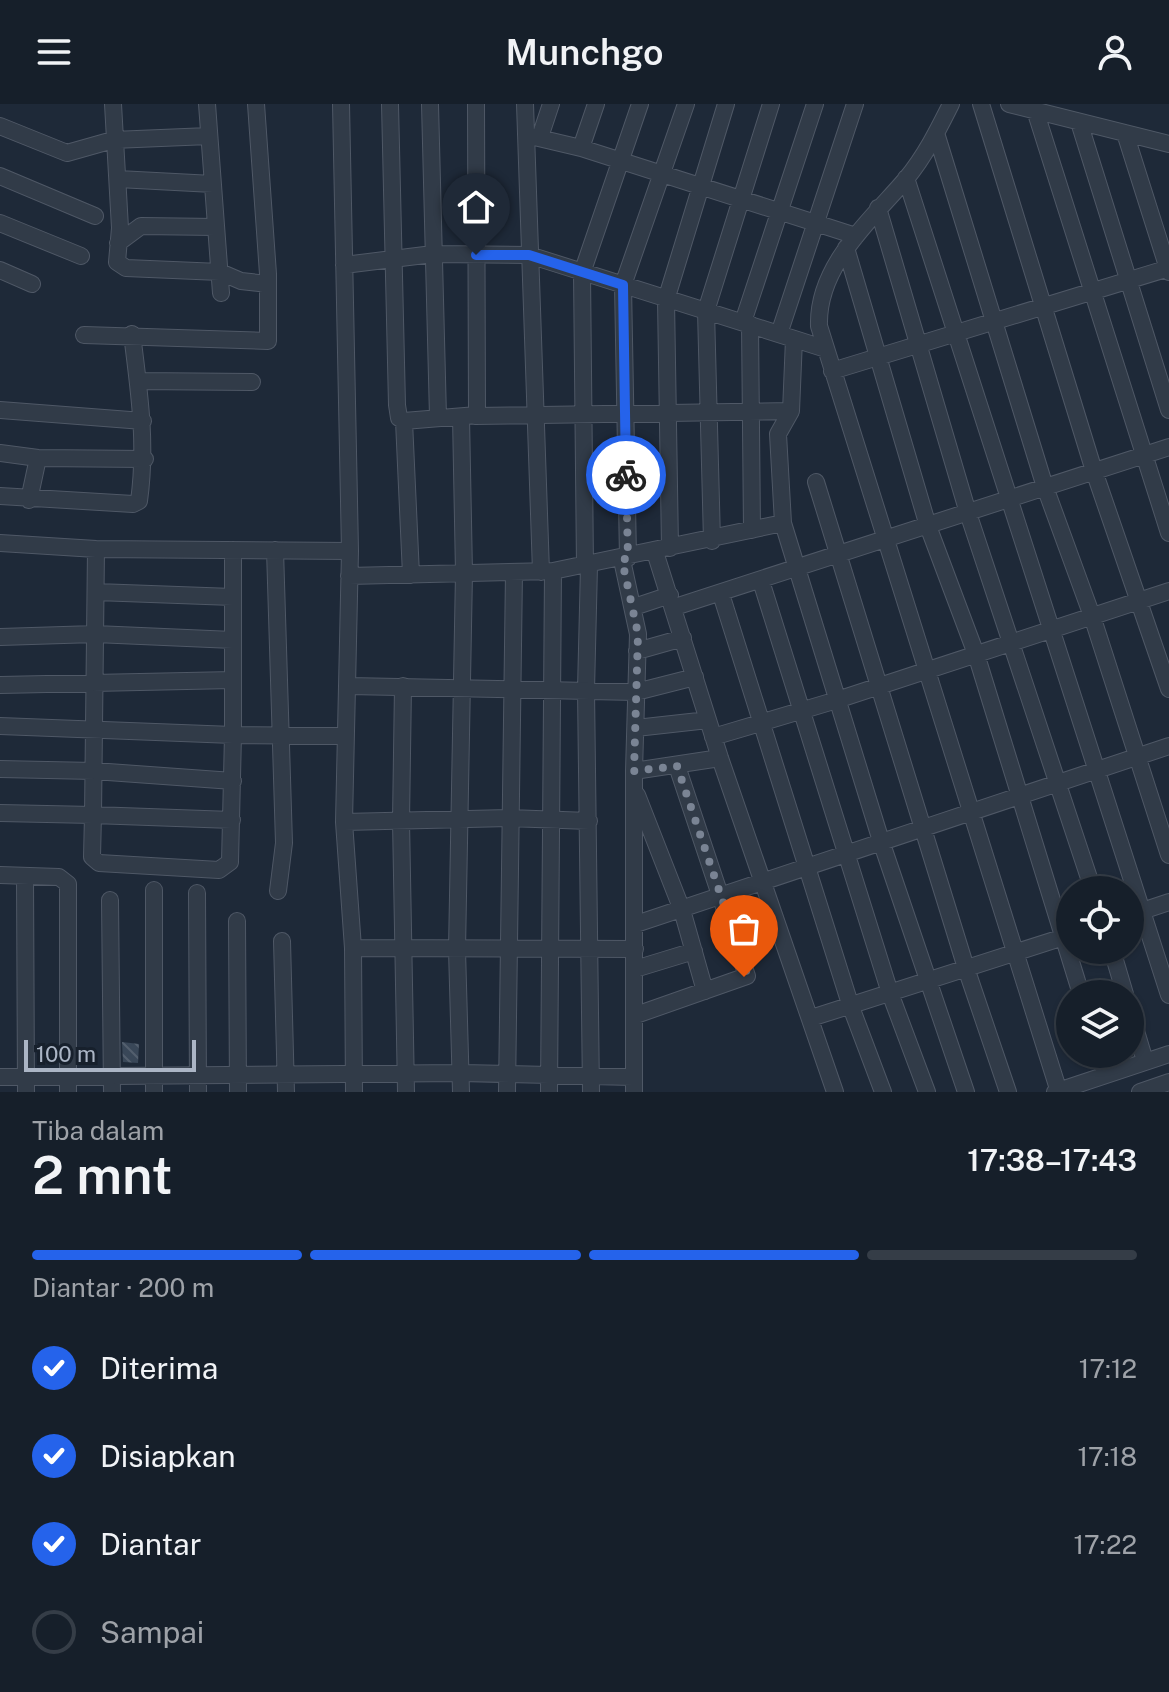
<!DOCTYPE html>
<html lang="id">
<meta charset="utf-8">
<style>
body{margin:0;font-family:"Public Sans",sans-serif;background:#1f2732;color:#f1f3f6;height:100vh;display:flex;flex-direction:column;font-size:30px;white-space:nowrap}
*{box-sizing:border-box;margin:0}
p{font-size:26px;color:#9ea2a8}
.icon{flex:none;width:44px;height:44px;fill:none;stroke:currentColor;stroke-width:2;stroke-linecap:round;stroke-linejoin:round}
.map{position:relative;height:988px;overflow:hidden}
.drawer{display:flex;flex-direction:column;background:#161f2a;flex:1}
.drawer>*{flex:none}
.buttons{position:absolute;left:1056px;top:772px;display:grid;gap:16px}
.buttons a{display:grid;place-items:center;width:88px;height:88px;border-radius:50%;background:#161f2a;box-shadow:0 2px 6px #0004,0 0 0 2px #353d47;font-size:40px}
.scale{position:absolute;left:24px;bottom:20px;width:172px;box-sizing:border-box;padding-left:8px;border:4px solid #abb5c5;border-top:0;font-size:22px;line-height:28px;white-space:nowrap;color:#abb5c5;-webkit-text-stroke:6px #17202c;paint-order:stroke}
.pin{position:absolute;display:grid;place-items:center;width:68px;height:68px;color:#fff;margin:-82px -34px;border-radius:50% 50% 50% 0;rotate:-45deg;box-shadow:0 0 8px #0007}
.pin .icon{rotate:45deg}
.courier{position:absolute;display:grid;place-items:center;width:80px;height:80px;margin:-40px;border:6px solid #2563eb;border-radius:50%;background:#fff;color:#222;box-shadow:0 2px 10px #0007}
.headline em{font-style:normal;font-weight:600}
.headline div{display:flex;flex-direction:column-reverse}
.headline{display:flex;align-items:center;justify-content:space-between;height:136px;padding:0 32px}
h1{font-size:52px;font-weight:600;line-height:60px}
.bar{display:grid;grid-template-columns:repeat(4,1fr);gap:12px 8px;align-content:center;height:96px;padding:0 32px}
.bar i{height:10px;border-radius:6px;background:#353d47}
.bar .on{background:#2563eb}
.bar p{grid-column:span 4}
ol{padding:0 32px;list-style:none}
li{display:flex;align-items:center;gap:24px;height:88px}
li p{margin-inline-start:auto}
li .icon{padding:8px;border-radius:50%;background:#2563eb;color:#fff;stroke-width:4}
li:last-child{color:#9ea2a8}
li i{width:44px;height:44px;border:4px solid #353d47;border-radius:50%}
header{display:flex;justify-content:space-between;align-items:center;height:104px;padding:0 32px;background:#161f2a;font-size:36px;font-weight:600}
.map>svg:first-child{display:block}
</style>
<header><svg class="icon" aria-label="menu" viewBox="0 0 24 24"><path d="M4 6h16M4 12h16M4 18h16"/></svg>Munchgo<svg class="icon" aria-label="person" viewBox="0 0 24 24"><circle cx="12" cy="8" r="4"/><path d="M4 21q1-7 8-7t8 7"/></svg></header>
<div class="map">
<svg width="1169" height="988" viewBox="0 0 1169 988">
<defs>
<pattern id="building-back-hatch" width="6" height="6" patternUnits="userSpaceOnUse" patternTransform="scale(2)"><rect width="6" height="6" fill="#394758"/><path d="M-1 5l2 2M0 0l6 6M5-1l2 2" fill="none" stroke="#535f6e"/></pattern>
</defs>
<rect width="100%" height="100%" fill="#1e2938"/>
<path fill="url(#building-back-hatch)" d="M 122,938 L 139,940 L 138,959 L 123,958 Z"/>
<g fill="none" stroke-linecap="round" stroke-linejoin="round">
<g stroke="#4f5866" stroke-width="18">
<path id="minor" d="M 113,0 L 120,124 L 117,158 L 126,164 L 220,168 L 241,177 L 268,180
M 207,0 L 221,189
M 341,0 L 350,447 L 344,718 L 353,844 L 354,988
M 390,0 L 397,301 L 399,314 L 404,317 L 411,471
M 430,0 L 438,313
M 525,0 L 541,468
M 596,0 L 581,44 L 856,132
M 951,0 C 938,26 925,52 906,75 C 870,117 817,162 819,222 L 1059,988
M 981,0 L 1094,367 L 1169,585
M 1009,0 L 1169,40
M 1035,6 L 1169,429
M 1079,18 L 1169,306
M 0,22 L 67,49 L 113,36 L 209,32
M 936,29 L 1045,383 L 1092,512 L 1169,751
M 1125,29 L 1169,168
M 526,31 L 581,44
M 540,33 L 551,0
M 0,72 L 95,112
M 906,74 L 1169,891
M 118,75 L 213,80
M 878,104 L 968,409 L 1093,786
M 0,119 L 81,152
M 118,139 L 141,122 L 216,123
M 846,144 L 928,422 L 976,550 L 1081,890
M 344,161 L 433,150 L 529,151 L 826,245
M 0,166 L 32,180
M 743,218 L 815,0
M 750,220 L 752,426
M 779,230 L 855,0
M 84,231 L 268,237 L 268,170 L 256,0
M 794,235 L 791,307 L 778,330 L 783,419 L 881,737 L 966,988
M 832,267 L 1169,164
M 138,277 L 252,278
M 0,306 L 143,317
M 475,312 L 791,307
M 461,313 L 464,469 L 457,846 L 461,988
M 404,317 L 477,311 L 476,0
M 0,349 L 38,354 L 145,355
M 816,378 L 966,864 L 1008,988
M 0,392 L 133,400 L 139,397 C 147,339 139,287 132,230
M 29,396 L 38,354
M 712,437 L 706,207 L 771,0
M 0,439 L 96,445 L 350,447
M 670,444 L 666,196 L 726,0
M 96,445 L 93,711 L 232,716
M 233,446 L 233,631 L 346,632
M 275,446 L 284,739 L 278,787
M 655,448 L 720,654 L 835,988
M 628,454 L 623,181 L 686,0
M 622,456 L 638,530 L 634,667 L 634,988
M 589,462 L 586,586 L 591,988
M 585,463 L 582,169 L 640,0
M 349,472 L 553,467 L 783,419
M 761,477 L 890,889 L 927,988
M 96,488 L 233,493
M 721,490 L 851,903 L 883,988
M 634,503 L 670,491
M 675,503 L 1169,343
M 0,533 L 95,530 L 233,536
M 637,547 L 683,534
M 0,581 L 233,576
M 349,582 L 636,588 L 695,573
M 403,582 L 401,717 L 406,988
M 0,622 L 233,631 L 230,758 L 219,766 L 99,759 L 92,753 L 93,711 L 0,709
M 636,624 L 708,616
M 713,633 L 837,596 L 1169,487
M 0,665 L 94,667 L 233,677
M 634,667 L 720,654
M 637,691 L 682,806 L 705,887
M 344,718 L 509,714 L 589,717
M 0,771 L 59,773 L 68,780 L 68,988
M 25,773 L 26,988
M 197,789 L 198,988
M 110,796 L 112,988
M 1130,811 L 1169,798
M 237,817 L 238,988
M 636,820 L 1169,642
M 282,837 L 286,988
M 353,844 L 635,845
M 1112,846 L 1125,890
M 635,865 L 694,847
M 1130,907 L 1145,957
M 636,911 L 747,872 L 677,662
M 811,914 L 1070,831
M 1099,950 L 1105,969
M 0,973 L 462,969 L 633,973
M 154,988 L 154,786
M 507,988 L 514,468
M 549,988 L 553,467
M 1055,988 L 1169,950
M 1140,988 L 1169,978"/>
</g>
<use href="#minor" stroke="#313b48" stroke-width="16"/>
</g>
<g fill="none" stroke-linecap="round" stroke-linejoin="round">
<path stroke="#7a8494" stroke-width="8" stroke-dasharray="0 14.4" d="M 626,371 L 628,454 L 622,456 L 638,530 L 634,667 L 677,662 L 747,869 L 744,873"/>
<path stroke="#2563eb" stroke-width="10" d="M 476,151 L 529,151 L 623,181 L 626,371"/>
</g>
</svg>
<div class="buttons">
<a><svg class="icon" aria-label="locate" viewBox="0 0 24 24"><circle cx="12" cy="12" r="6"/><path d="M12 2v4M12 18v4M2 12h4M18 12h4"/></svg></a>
<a><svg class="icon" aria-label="layers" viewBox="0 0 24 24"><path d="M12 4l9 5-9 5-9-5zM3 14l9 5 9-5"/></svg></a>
</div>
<div class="scale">100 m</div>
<div class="pin" style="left:744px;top:873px;background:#ea580c"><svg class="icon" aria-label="bag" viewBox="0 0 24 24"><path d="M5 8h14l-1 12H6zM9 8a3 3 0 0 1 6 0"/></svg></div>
<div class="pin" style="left:476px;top:151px;background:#1f2937"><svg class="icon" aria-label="home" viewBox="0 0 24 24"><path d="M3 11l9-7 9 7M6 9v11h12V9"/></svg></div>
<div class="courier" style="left:626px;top:371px"><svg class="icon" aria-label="bike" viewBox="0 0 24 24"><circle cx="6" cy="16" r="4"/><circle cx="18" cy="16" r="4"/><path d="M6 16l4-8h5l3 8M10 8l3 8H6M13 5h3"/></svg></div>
</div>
<section class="drawer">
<div class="headline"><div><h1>2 mnt</h1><p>Tiba dalam</p></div><em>17:38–17:43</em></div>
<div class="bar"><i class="on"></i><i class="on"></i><i class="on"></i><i></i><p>Diantar · 200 m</p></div>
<ol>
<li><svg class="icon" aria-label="check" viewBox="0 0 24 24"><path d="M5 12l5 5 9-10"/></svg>Diterima<p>17:12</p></li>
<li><svg class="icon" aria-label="check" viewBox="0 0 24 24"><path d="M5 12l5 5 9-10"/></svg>Disiapkan<p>17:18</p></li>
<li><svg class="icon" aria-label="check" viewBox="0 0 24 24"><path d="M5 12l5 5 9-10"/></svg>Diantar<p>17:22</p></li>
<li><i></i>Sampai</li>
</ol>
</section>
